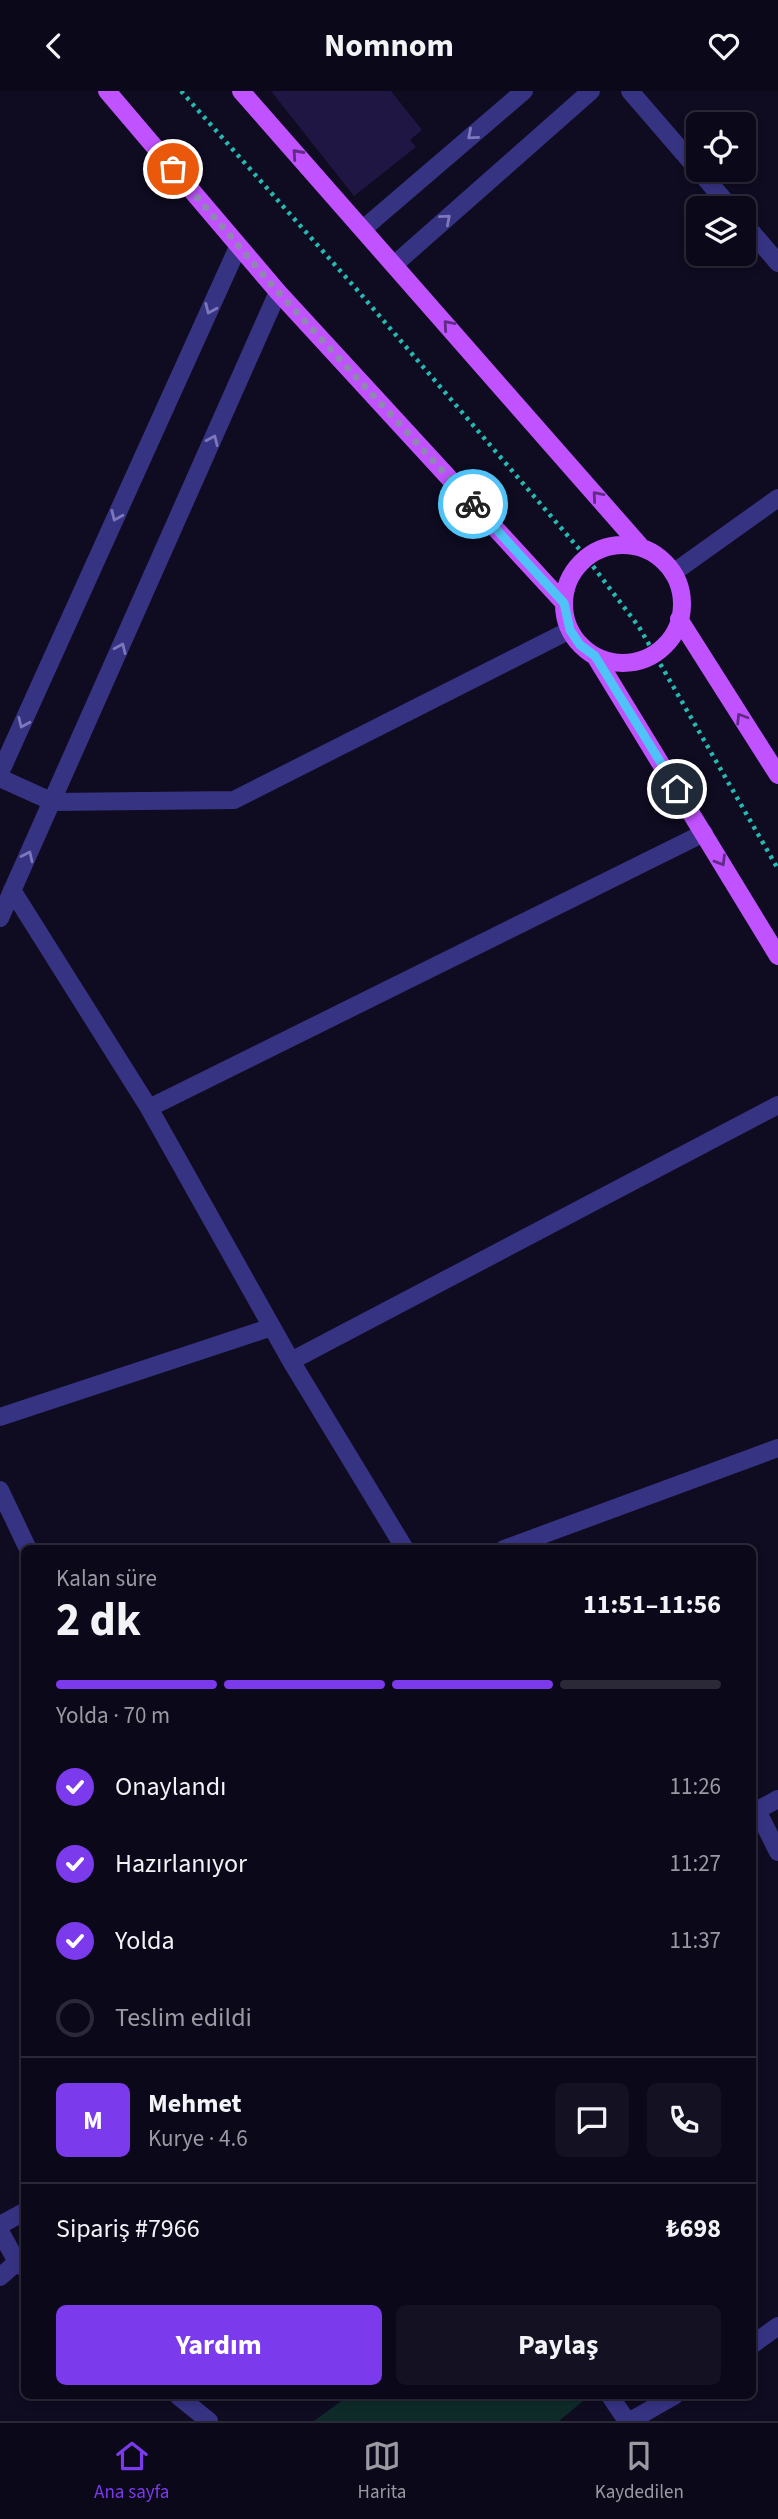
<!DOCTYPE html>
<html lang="tr">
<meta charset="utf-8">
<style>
body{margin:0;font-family:"Source Sans 3",sans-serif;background:#141122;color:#f1f3f6;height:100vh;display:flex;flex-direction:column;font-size:26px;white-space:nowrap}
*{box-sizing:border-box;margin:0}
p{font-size:23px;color:#9a9aa2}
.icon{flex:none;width:38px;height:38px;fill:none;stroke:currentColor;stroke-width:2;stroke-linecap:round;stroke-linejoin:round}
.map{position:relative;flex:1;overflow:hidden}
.sheet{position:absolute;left:21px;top:1454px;width:735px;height:854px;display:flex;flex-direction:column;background:#0b0819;border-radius:10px;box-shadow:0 4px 10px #0003,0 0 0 2px #2b2938}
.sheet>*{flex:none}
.fabs{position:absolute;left:686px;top:21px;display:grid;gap:14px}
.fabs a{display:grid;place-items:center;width:70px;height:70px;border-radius:10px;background:#0b0819;box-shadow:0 4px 10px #0003,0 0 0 2px #2b2938;font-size:35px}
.pin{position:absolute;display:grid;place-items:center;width:60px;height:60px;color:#fff;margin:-30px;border:4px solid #fff;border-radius:50%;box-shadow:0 2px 7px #0007}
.courier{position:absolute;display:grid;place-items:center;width:70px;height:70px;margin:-35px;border:5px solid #4fc3f7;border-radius:50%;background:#fff;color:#222;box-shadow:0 2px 9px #0007}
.summary em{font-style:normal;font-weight:700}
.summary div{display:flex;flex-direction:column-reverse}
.summary{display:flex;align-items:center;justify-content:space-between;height:119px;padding:0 35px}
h1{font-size:46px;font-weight:700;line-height:52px}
.bar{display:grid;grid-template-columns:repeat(4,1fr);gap:10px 7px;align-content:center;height:84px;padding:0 35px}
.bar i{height:9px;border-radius:5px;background:#2b2938}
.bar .on{background:#7c3aed}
.bar p{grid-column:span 4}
.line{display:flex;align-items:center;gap:18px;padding:0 35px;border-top:2px solid #2b2938}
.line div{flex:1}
.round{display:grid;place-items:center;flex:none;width:74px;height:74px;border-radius:10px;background:#141122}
ol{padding:0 35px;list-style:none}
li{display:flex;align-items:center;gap:21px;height:77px}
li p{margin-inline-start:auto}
li .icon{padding:7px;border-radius:50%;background:#7c3aed;color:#fff;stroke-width:4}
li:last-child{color:#9a9aa2}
li i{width:38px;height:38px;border:4px solid #2b2938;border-radius:50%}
.action{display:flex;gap:14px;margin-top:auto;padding:14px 35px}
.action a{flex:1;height:80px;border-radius:10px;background:#7c3aed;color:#fff;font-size:28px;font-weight:700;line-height:80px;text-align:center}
.action a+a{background:#141122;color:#f1f3f6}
header{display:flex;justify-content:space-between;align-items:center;height:91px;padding:0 35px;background:#0b0819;font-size:32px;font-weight:700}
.menu{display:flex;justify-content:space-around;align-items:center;height:98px;border-top:2px solid #2b2938;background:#0b0819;font-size:19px;color:#9a9aa2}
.menu a{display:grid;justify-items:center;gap:4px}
.menu .on{color:#7c3aed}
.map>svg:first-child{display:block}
</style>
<header><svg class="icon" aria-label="back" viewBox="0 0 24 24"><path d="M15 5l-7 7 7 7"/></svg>Nomnom<svg class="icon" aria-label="heart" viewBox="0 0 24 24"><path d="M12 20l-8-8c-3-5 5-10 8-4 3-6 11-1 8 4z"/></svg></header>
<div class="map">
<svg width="778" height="2330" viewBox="0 0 778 2330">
<rect width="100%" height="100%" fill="#0f0b21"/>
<path fill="#0e2b2a" d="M 348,2305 L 588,2305 L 588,2306 L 559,2330 L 314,2330 Z"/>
<path fill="#201643" d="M 271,0 L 391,0 L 422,39 L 410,49 L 416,56 L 354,105 Z"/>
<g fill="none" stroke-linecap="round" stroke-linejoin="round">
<path stroke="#26b9b2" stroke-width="4.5" stroke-dasharray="3.5 5" stroke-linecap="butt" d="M 181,0 L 359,201 L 586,466 L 639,536 L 778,778"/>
<path stroke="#373383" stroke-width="18" d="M 630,0 L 731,117
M 744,132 L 778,172
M 363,138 L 524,0
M 395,173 L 591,0
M 673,482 L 778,407
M 0,682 L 238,156
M 0,687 L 53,711 L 234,709 L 570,539
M 12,799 L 149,1017 L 291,1270 L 405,1458
M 0,827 L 278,201
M 149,1017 L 704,742
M 291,1270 L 778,1014
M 0,1326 L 272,1236
M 0,1399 L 28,1458
M 504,1458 L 778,1357
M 757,1719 L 778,1761
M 752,1722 L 778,1708
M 0,2134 L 24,2121
M 0,2140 L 17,2171 L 24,2177
M 0,2186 L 17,2171
M 752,2254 L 778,2235
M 178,2305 L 209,2330
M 610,2305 L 627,2330
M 630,2330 L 674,2305"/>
<path stroke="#c152ff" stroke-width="18" d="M 107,0 L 278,201 L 564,512
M 241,0 L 642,457
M564 513a59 59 0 1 1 118 0a59 59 0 1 1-118 0Z
M 679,528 L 778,684
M 595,565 L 778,865"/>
</g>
<defs><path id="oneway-chevron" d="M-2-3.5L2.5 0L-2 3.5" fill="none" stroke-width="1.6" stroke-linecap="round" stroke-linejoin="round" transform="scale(1.75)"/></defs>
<g stroke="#7d77bb">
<use href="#oneway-chevron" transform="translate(472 44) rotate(139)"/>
<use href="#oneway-chevron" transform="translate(446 128) rotate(-41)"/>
<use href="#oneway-chevron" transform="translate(210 218) rotate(114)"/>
<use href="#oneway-chevron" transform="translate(213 349) rotate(-66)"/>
<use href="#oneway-chevron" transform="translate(116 425) rotate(114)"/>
<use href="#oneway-chevron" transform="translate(121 557) rotate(-66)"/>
<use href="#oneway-chevron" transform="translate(23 632) rotate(114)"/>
<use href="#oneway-chevron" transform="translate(28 765) rotate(-65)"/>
</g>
<g stroke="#5f2b85">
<use href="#oneway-chevron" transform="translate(297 63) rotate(-132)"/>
<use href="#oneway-chevron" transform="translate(448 234) rotate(-131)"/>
<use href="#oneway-chevron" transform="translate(597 405) rotate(-131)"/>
<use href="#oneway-chevron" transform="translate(741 627) rotate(-122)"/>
<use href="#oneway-chevron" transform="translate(721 770) rotate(59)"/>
</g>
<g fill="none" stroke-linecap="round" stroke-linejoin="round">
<path stroke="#8e88b1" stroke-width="7" stroke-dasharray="0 12.6" d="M 173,78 L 278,201 L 473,413"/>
<path stroke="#4fc3f7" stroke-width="9" d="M 473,413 L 564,512 L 570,539 L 580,554 L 595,565 L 677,698"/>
</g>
</svg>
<div class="fabs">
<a><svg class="icon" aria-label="locate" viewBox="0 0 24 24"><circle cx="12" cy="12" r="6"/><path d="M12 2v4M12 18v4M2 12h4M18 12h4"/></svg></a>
<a><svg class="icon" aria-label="layers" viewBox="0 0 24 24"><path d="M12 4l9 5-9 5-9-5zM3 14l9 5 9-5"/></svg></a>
</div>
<div class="pin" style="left:173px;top:78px;background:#ea580c"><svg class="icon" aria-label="bag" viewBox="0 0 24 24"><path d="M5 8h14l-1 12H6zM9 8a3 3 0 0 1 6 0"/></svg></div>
<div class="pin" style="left:677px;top:698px;background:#1f2937"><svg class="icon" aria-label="home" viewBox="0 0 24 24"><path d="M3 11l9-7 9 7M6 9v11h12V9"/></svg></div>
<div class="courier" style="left:473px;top:413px"><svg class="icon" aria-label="bike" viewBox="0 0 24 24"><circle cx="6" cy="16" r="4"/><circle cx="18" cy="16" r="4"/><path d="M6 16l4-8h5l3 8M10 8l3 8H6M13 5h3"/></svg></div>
<section class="sheet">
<div class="summary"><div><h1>2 dk</h1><p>Kalan süre</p></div><em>11:51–11:56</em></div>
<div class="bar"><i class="on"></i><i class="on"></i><i class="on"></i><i></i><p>Yolda · 70 m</p></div>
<ol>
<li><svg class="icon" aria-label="check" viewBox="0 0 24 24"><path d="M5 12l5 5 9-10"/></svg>Onaylandı<p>11:26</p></li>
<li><svg class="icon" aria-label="check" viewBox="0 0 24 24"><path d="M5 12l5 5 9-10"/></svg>Hazırlanıyor<p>11:27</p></li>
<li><svg class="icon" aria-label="check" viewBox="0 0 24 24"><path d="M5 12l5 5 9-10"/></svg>Yolda<p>11:37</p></li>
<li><i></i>Teslim edildi</li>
</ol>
<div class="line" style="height:126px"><b class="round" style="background:#7c3aed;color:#fff">M</b><div><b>Mehmet</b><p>Kurye · 4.6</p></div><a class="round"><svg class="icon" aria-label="chat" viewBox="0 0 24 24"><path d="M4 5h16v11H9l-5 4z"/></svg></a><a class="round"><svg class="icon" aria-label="phone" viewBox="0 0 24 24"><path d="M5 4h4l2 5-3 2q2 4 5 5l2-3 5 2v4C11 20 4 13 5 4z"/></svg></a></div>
<div class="line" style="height:91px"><div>Sipariş #7966</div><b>₺698</b></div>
<div class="action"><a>Yardım</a><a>Paylaş</a></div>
</section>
</div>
<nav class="menu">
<a class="on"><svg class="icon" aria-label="home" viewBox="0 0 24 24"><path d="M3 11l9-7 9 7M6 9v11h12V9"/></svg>Ana sayfa</a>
<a><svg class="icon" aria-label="map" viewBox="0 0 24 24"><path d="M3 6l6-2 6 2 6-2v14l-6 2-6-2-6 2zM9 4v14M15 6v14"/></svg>Harita</a>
<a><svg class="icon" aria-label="saved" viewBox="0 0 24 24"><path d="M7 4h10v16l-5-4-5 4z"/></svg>Kaydedilen</a>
</nav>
